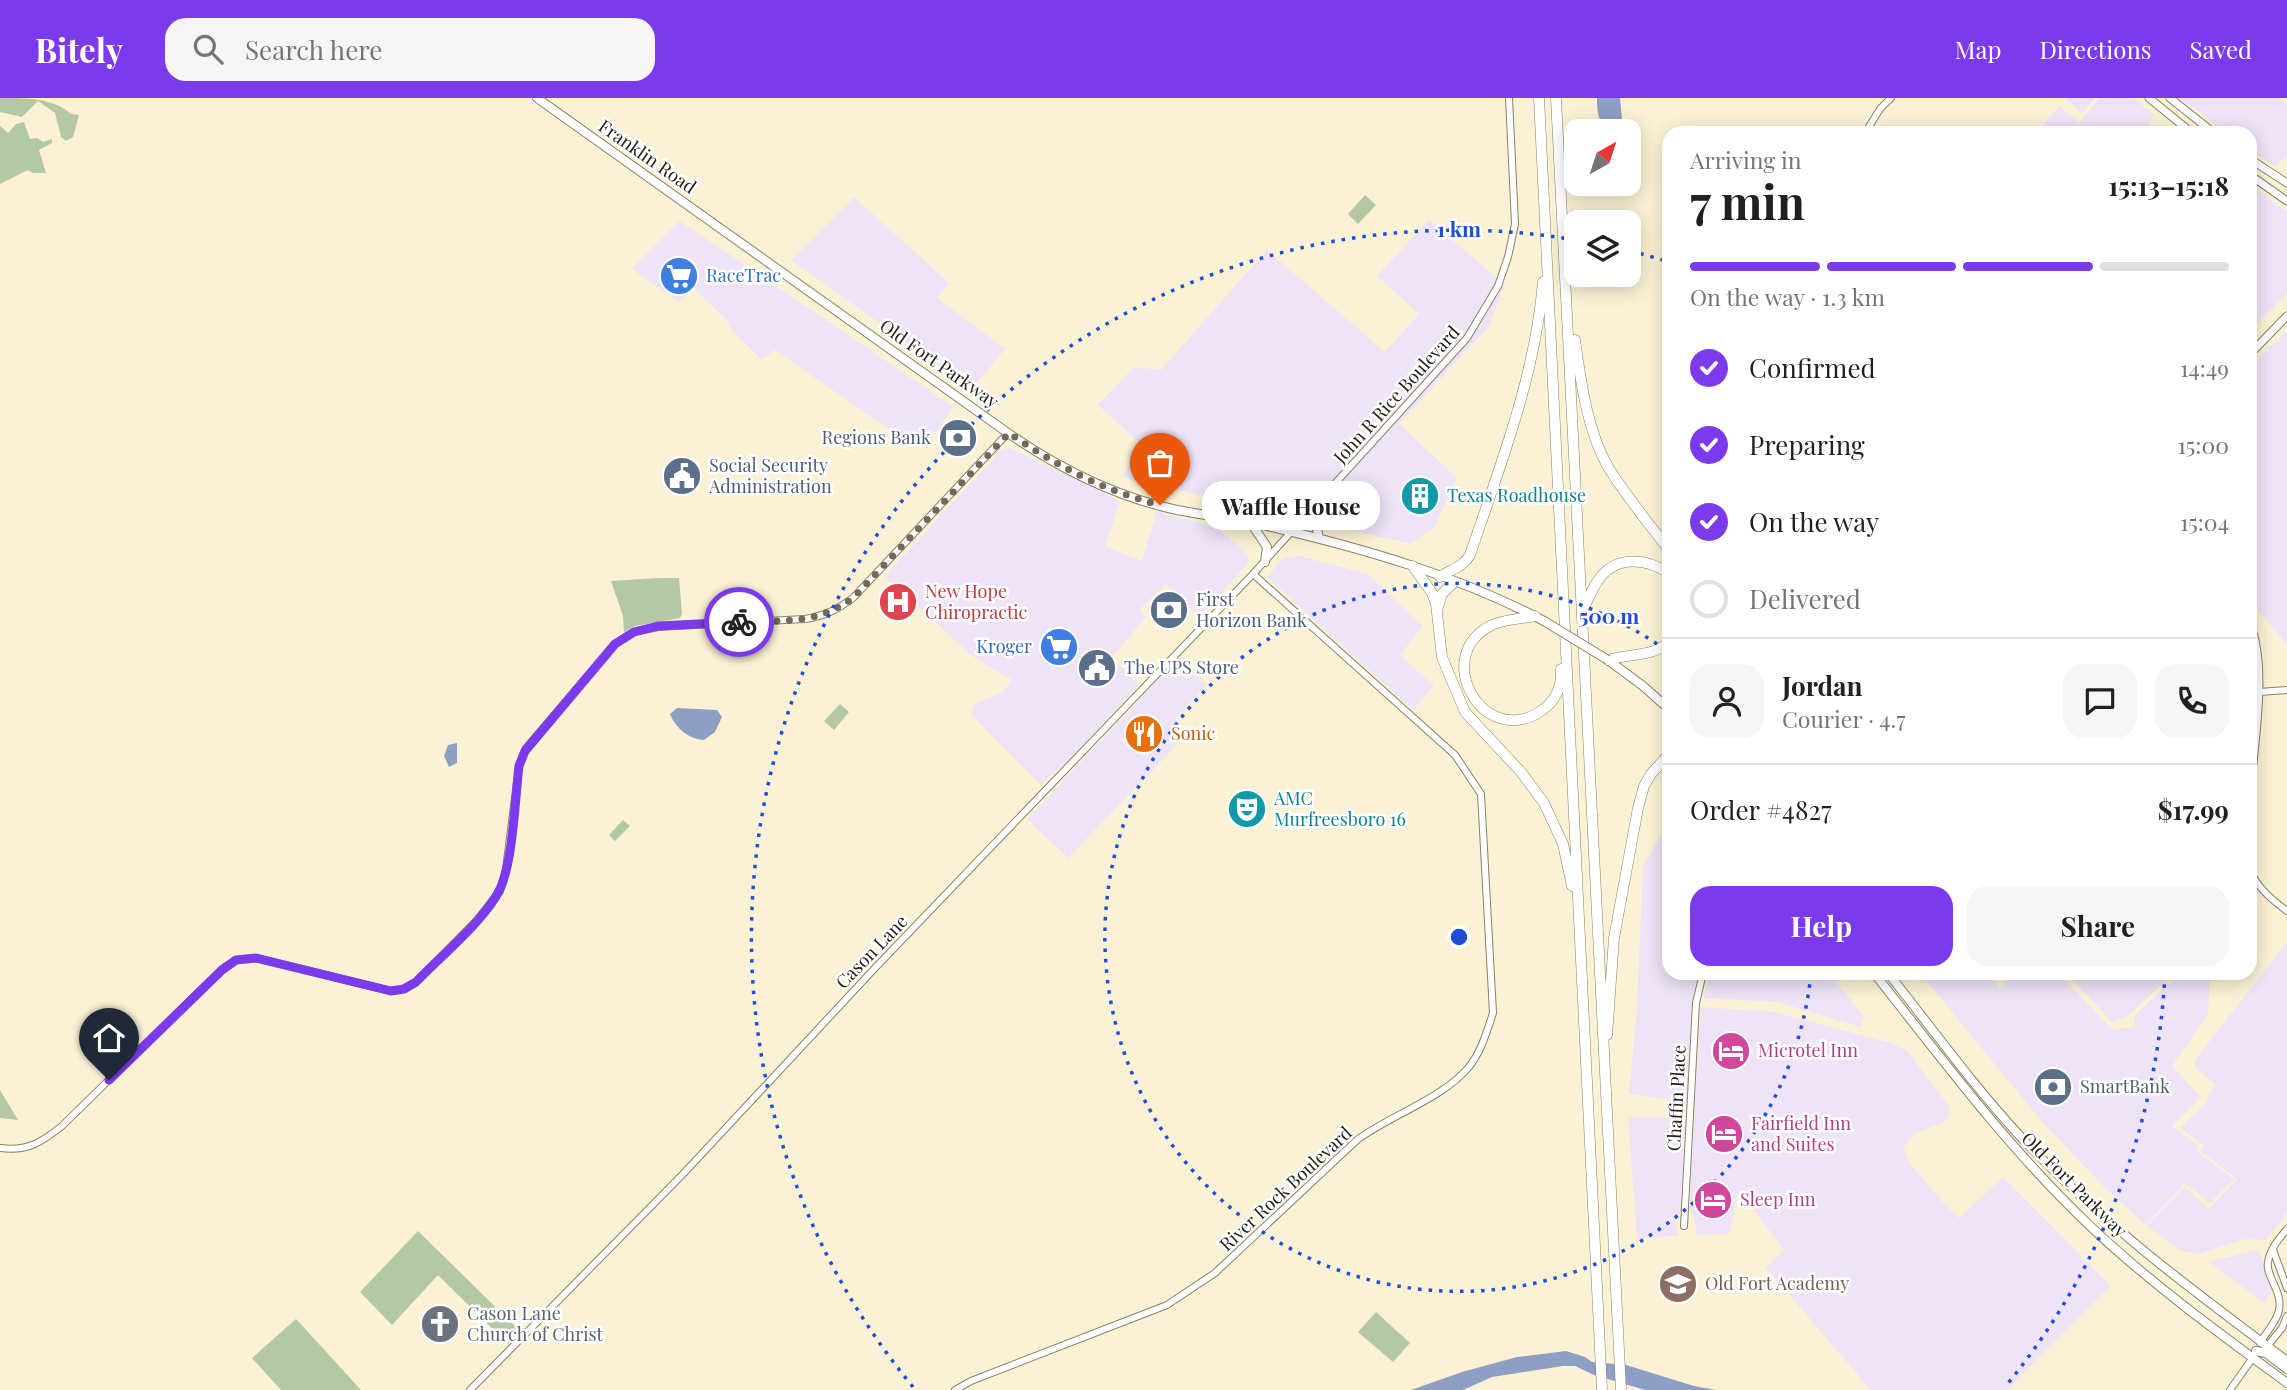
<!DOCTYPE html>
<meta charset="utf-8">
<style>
body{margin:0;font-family:"Playfair Display",serif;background:#f6f6f6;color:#202124;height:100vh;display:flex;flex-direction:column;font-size:26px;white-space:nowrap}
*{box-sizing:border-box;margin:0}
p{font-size:23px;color:#757577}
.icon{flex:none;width:38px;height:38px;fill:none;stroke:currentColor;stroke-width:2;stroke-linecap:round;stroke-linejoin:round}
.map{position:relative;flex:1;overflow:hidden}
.panel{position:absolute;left:1662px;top:28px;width:595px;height:854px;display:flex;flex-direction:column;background:#fff;border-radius:21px;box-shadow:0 4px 18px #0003}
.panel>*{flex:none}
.needle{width:46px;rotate:39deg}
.fabs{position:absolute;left:1564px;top:21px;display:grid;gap:14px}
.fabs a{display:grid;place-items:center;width:77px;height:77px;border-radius:14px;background:#fff;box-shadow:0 4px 18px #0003;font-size:35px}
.pin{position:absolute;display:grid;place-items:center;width:60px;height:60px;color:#fff;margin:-72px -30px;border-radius:50% 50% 50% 0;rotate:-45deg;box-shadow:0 0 7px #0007}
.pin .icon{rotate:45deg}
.courier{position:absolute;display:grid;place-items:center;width:70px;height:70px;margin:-35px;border:5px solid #7c3aed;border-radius:50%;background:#fff;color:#222;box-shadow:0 2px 9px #0007}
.bubble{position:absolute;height:49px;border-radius:21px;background:#fff;box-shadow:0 4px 18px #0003;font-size:23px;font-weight:700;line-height:49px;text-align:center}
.summary em{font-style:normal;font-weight:700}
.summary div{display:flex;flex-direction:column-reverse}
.summary{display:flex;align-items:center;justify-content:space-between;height:119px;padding:0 28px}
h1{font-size:46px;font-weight:700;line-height:52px}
.bar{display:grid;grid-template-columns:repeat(4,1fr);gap:10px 7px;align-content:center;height:84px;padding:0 28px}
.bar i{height:9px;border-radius:5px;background:#e0e0e0}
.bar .active{background:#7c3aed}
.bar p{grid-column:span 4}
.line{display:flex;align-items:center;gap:18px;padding:0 28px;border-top:2px solid #e0e0e0}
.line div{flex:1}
.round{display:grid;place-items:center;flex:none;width:74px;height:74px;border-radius:21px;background:#f6f6f6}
ol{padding:0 28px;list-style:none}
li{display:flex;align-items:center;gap:21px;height:77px}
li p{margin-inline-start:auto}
li .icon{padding:7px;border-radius:50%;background:#7c3aed;color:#fff;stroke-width:4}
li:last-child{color:#757577}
li i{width:38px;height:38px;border:4px solid #e0e0e0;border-radius:50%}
.action{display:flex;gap:14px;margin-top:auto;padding:14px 28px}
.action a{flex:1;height:80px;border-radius:21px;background:#7c3aed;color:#fff;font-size:28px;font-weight:700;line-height:80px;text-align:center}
.action a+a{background:#f6f6f6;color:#202124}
header{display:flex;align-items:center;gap:42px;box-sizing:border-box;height:98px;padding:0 35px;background:#7c3aed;color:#fff}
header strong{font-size:33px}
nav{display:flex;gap:38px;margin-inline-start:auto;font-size:24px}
.search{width:490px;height:63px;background:#f6f6f6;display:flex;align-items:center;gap:18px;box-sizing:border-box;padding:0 24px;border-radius:21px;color:#757577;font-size:26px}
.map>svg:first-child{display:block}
</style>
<header>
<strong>Bitely</strong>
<div class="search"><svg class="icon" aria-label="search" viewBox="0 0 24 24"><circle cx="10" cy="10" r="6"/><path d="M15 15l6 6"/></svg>Search here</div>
<nav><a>Map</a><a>Directions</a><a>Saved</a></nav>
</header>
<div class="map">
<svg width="2287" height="1292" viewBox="0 0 2287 1292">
<rect width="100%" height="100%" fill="#fbf2d5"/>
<path fill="#efe3f7" d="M 2065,0 L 2095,0 L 2082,15 Z
M 2099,0 L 2134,0 L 2154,17 L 2143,35 L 2036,35 L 2059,8 L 2079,25 Z
M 2180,0 L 2280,0 L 2287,6 L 2287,58 L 2275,69 L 2251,51 L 2250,35 L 2228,35 Z
M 2250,86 L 2287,113 L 2287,196 L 2251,232 Z
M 854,99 L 949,185 L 937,200 L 1005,251 L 972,291 L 791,162 Z
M 1429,122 L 1505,187 L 1489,228 L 1399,326 L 1457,380 L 1435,428 L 1411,446 L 1122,379 L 1140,345 L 1098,307 L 1134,269 L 1161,272 L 1267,152 L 1385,254 L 1419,216 L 1377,178 Z
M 680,123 L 954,309 L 930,342 L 916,350 L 775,252 L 762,262 L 731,232 L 726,221 L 693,190 L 679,204 L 632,171 Z
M 2287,232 L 2287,547 L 2250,502 L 2251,269 Z
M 1011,350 L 1120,403 L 1105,449 L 1142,463 L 1157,413 L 1219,431 L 1248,457 L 1248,466 L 1200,518 L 1166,486 L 1140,511 L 1146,519 L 1111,560 L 1139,586 L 1070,661 L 1041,687 L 971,616 L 974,606 L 1002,595 L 1012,582 L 971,557 L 885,478 L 1002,351 Z
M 1299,458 L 1368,476 L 1423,528 L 1400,557 L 1434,588 L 1413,612 L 1267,479 L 1283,460 Z
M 1180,559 L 1207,587 L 1176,620 L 1184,634 L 1178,646 L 1068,760 L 1027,721 Z
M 1669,722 L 1670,875 L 1700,875 L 1695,888 L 1691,913 L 1687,1004 L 1629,996 L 1637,908 L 1643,769 Z
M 2287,844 L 2287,1115 L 2266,1142 L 2245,1141 L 2198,1156 L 2179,1152 L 2147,1128 L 2184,1089 L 2209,1111 L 2237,1081 L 2200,1053 L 2204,1047 L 2180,1030 L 2208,1003 L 2207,999 L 2216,987 L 2195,969 L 2195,962 Z
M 1710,875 L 1828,875 L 1864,918 L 1861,929 L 1777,904 L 1703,900 Z
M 1920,875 L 1985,875 L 2000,890 L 2016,875 L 2058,875 L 2113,932 L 2135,929 L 2134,918 L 2180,875 L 2221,875 L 2221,880 L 2202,878 L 2210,880 L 2208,917 L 2172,968 L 2201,999 L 2172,1028 L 2199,1048 L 2196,1053 L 2234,1081 L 2210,1105 L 2185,1085 L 2146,1127 L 2104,1089 L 2038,1019 Z
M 2066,875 L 2174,875 L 2128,918 L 2112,924 Z
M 1701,909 L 1774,914 L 1894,946 L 1908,954 L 1949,1008 L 1948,1019 L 1940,1026 L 1915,1035 L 1903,1050 L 1911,1067 L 1942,1103 L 1959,1120 L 2003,1079 L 2111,1188 L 2007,1292 L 1871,1292 L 1766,1170 L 1784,1152 L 1739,1092 L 1729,1136 L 1696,1137 L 1696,1126 L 1690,1113 L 1691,1066 Z
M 1628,1019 L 1685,1020 L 1682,1111 L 1676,1122 L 1678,1138 L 1637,1140 Z
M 2257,1152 L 2262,1158 L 2265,1175 L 2273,1193 L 2264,1205 L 2209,1164 Z"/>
<path fill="#b4c7a6" d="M 0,0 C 26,0 54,0 71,16 L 79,17 L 73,39 L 66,43 L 61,39 L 55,15 L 38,3 L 22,19 L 0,14 Z
M 24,24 L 30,41 L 37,40 L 43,44 L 52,41 L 52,45 L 39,52 L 46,75 L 33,75 L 28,72 L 0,86 L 0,28 L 8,35 L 16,26 Z
M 1365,97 L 1376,107 L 1358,126 L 1348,116 Z
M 658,480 L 679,480 L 682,516 L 680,520 L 635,528 L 624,534 L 623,518 L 611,483 Z
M 840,606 L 849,614 L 834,632 L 824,623 Z
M 623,722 L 630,728 L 615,743 L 609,737 Z
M 0,992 L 18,1022 L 0,1020 Z
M 418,1133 L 520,1233 L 508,1246 L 438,1177 L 392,1227 L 360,1194 Z
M 1376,1214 L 1410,1245 L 1393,1264 L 1358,1234 Z
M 296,1221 L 361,1292 L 281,1292 L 252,1260 Z"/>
<path fill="#8d9fc2" d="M 1597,0 L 1620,0 L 1623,33 L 1607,33 C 1598,23 1597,13 1597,0 Z
M 677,610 L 717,612 L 722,619 L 715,634 L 704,642 C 689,641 676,631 670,616 Z
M 457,645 L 457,665 L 449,669 L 444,658 L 448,647 Z
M 1566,1253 L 1585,1259 L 1592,1264 L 1626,1267 L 1694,1288 L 1716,1292 L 1645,1292 L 1594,1277 L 1575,1268 L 1563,1268 L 1492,1279 L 1463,1292 L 1411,1292 L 1462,1274 L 1517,1259 Z"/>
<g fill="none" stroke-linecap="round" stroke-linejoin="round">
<g stroke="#898066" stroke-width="8">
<path id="tertiary" d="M 1865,35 L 1880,11 L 1891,0
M 2250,525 C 2269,568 2254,650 2250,698
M 2259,594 L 2287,592
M 2250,773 C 2259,791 2271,801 2287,813
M 0,1050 C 27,1054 42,1044 62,1028 L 222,871 L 236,862 L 256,860 L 391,893 L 404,891 L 416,884 L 477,822 L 500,793 L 506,771 L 519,668 L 526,650 L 615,546 L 634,534 L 658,529 L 805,521 C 825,518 838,511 853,500 L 1008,335
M 1684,1128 L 1696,905 L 1703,875
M 2273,1152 L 2287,1190
M 2260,1245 C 2266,1234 2277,1224 2279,1212 C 2283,1193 2265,1178 2268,1164 C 2270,1151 2279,1141 2287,1131
M 2266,1250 L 2282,1230 L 2287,1218
M 470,1292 L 684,1075 L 875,870 L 1253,476 L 1467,240 L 1498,188 L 1508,159 L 1515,126 L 1509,0
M 955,1292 L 971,1283 L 1167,1207 L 1215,1175 L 1357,1042 C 1389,1018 1443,1000 1468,970 C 1481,955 1487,933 1493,915 L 1481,696 L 1455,657 L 1253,476
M 2230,1292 L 2254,1258"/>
</g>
<g stroke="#898066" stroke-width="9">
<path id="secondary" d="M 2149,0 L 2192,35
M 2170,0 L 2214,35
M 2250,61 L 2287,85
M 2250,77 L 2287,103
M 2250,256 L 2287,218"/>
</g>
<g stroke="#898066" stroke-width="10">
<path id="primary" d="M 537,0 L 1008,335 C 1060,371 1116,399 1177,412 C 1209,418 1241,422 1272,429 C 1365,451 1459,478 1544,523
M 1317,407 L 1313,425 L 1317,431 L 1319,440
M 1251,425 L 1267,449 L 1265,464
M 1608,562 L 1643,588 L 1670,612
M 1874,875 C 1942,961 2008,1050 2088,1126 C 2150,1185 2219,1235 2287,1285
M 1888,875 C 1931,929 1972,986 2019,1037 C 2100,1124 2192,1192 2287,1263
M 2256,1253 L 2266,1255 L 2287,1271"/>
</g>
<g stroke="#898066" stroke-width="11">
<path id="motorway" d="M 1539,0 L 1602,1292
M 1556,0 L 1621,1292
M 1575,242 C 1581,284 1587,332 1608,369 C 1626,398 1649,426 1670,453
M 1413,468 L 1432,495 L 1436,506 L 1442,559 L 1465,614 L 1521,674 L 1544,705 L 1563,746 L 1572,788
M 1440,479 C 1451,471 1462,470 1470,457 C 1500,368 1535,279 1543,184
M 1438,509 L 1442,496 L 1454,484
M 1582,514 C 1587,504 1591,493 1597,484 C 1614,457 1646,459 1670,476
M 1535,518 C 1521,521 1505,521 1492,527 C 1430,557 1483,652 1541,613 C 1556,603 1562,589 1561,571
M 1608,562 C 1630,555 1652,560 1670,543
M 1607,937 L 1614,840 L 1638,710 L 1644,688 L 1651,676 L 1670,655"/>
</g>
<use href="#tertiary" stroke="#fff" stroke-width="6"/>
<use href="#secondary" stroke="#fff" stroke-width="7"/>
<use href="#primary" stroke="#fff" stroke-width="8"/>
<use href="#motorway" stroke="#fff" stroke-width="10"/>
<g stroke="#898066" stroke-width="10" stroke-linecap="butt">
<path id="primary-bridge" d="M 1544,523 L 1608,562"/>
</g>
<use href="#primary-bridge" stroke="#fff" stroke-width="8"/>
</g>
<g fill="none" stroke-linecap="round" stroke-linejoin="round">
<path stroke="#6f6a59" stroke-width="7" stroke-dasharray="0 12.6" d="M 739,524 C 783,522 816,527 853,500 L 1009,335 C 1055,367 1104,393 1160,407"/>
<path stroke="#7c3aed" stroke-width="9" d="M 109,982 L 222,872 L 236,862 L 256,860 L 391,893 L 404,891 L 416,884 C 440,859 486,821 500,791 C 513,763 515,701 519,668 L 525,653 L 615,546 L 634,534 L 658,528 L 739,524"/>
</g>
<g fill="none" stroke="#1d4ed8" stroke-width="3.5" stroke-dasharray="3.5 7">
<path d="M1811 876A354 354 0 1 1 1667 553"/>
<path d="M2165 876A707 707 0 0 1 2005 1289M913 1289A707 707 0 0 1 1576 142M1630 153A707 707 0 0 1 1666 163"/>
</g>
<defs>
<g id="supermarket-disc" transform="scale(2.0125)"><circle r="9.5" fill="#3f7fe0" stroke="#fff"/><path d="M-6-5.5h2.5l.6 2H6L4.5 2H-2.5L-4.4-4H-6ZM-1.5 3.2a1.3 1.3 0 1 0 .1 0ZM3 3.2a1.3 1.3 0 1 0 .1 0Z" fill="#fff"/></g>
<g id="bank-disc" transform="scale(2.0125)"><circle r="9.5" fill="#5c6f8a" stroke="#fff"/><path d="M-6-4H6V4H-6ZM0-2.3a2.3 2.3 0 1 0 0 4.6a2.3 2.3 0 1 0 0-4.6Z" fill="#fff"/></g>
<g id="civic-disc" transform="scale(2.0125)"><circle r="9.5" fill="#5c6f8a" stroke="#fff"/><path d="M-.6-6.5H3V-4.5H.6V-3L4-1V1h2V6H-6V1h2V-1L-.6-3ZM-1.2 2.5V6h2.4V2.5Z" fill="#fff"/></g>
<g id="building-disc" transform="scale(2.0125)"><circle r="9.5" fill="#0f9aa8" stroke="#fff"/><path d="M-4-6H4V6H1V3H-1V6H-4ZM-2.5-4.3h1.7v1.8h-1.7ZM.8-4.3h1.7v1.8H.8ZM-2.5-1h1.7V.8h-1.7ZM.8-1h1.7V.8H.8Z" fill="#fff"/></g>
<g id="hospital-disc" transform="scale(2.0125)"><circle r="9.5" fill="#e0444e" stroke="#fff"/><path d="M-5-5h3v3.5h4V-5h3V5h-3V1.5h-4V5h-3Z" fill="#fff"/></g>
<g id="restaurant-disc" transform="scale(2.0125)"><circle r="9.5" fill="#e8710a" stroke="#fff"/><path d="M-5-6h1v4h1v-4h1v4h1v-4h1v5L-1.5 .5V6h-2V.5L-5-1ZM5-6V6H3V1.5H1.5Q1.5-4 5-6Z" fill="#fff"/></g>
<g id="theatre-disc" transform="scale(2.0125)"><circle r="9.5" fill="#0f9aa8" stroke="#fff"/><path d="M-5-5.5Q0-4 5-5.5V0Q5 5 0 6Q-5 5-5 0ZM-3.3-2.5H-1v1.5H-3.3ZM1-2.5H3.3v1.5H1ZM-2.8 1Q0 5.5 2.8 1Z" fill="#fff"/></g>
<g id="hotel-disc" transform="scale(2.0125)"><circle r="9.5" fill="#d1479c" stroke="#fff"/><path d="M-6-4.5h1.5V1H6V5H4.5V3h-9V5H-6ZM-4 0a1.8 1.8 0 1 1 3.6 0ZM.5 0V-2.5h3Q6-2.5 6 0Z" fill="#fff"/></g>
<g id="school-disc" transform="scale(2.0125)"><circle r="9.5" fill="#8d6e63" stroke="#fff"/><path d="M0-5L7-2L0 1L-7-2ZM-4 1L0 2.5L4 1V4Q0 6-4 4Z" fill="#fff"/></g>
<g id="church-disc" transform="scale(2.0125)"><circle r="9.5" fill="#6b7280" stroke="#fff"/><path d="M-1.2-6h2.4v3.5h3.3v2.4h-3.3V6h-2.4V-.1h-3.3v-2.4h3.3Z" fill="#fff"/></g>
</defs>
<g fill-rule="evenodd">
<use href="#supermarket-disc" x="679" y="178"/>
<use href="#bank-disc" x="958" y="340"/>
<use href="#civic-disc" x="682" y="378"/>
<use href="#building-disc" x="1420" y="398"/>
<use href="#hospital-disc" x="898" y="504"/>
<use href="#bank-disc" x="1169" y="512"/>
<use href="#supermarket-disc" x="1059" y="549"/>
<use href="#civic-disc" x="1097" y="570"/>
<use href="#restaurant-disc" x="1144" y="636"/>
<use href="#theatre-disc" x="1247" y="711"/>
<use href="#hotel-disc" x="1731" y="953"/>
<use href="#bank-disc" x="2053" y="989"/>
<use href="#hotel-disc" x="1724" y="1036"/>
<use href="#hotel-disc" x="1713" y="1102"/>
<use href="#school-disc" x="1678" y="1186"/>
<use href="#church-disc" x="440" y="1226"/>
</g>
<g text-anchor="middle" stroke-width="5" stroke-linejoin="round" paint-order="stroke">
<g font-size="18" fill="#242016" stroke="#fff">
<text transform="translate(647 59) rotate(35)" y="6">Franklin Road</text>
<text transform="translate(939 266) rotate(35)" y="6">Old Fort Parkway</text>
<text transform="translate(1397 297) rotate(-48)" y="6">John R Rice Boulevard</text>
<text transform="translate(872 854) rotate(-46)" y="6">Cason Lane</text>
<text transform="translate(1677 1000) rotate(-87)" y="6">Chaffin Place</text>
<text transform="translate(2074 1087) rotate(45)" y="6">Old Fort Parkway</text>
<text transform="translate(1286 1091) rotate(-43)" y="6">River Rock Boulevard</text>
</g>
<g font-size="18" fill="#366cbe" stroke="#fff" text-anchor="start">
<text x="706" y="184">RaceTrac</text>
<text x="1032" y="555" text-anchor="end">Kroger</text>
</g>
<g font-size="18" fill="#4e5e75" stroke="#fff" text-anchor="start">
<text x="931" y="346" text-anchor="end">Regions Bank</text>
<text x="709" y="374">Social Security<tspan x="709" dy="21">Administration</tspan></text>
<text x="1196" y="508">First<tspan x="1196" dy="21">Horizon Bank</tspan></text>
<text x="1124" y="576">The UPS Store</text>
<text x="2080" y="995">SmartBank</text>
</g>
<g font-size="18" fill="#0d838f" stroke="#fff" text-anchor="start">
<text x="1447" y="404">Texas Roadhouse</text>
<text x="1274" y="707">AMC<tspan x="1274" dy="21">Murfreesboro 16</tspan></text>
</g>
<g font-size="18" fill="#be3a42" stroke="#fff" text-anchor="start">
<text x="925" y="500">New Hope<tspan x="925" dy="21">Chiropractic</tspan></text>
</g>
<g font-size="18" fill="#c56008" stroke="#fff" text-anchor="start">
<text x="1171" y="642">Sonic</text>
</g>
<g font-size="18" fill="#b23c85" stroke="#fff" text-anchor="start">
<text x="1758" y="959">Microtel Inn</text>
<text x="1751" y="1032">Fairfield Inn<tspan x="1751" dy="21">and Suites</tspan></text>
<text x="1740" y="1108">Sleep Inn</text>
</g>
<g font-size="18" fill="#785e54" stroke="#fff" text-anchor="start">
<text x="1705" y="1192">Old Fort Academy</text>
</g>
<g font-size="18" fill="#5b616d" stroke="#fff" text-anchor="start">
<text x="467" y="1222">Cason Lane<tspan x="467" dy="21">Church of Christ</tspan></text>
</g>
</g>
<circle cx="1459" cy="839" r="10" fill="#1d4ed8" stroke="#fff" stroke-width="3.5"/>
<g font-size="21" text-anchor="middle" font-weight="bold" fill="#1d4ed8" stroke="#fff" stroke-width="5" stroke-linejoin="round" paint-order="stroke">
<text x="1459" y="139">1 km</text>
<text x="1609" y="526">500 m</text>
</g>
</svg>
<div class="fabs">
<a><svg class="needle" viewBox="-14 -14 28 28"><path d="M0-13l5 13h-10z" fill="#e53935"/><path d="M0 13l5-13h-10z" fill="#757577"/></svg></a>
<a><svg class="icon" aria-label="layers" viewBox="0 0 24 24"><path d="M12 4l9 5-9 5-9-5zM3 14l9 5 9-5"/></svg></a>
</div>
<div class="pin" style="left:1160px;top:407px;background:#ea580c"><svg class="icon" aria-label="bag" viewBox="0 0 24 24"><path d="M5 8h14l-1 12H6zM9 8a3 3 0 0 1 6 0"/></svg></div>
<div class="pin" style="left:109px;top:982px;background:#1f2937"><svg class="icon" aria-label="home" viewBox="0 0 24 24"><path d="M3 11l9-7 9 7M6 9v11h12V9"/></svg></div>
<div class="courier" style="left:739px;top:524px"><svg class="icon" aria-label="bike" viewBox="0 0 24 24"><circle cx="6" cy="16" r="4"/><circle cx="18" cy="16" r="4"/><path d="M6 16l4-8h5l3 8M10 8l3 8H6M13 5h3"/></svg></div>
<div class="bubble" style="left:1202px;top:383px;width:178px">Waffle House</div>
<section class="panel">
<div class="summary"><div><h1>7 min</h1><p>Arriving in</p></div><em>15:13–15:18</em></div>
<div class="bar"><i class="active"></i><i class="active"></i><i class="active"></i><i></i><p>On the way · 1.3 km</p></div>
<ol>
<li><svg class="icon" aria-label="check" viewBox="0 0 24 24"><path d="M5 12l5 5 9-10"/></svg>Confirmed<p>14:49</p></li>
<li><svg class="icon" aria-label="check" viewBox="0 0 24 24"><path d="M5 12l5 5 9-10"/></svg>Preparing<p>15:00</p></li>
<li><svg class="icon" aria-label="check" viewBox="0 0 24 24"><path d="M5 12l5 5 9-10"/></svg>On the way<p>15:04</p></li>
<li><i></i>Delivered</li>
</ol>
<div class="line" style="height:126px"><a class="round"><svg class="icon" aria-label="person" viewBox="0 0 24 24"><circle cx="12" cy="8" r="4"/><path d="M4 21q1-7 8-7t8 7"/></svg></a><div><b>Jordan</b><p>Courier · 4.7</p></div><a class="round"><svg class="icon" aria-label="chat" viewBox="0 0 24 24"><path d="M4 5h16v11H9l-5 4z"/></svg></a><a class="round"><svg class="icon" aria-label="phone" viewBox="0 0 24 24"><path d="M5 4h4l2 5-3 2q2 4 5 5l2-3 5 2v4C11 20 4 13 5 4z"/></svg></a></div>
<div class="line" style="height:91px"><div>Order #4827</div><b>$17.99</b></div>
<div class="action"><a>Help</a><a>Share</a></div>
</section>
</div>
